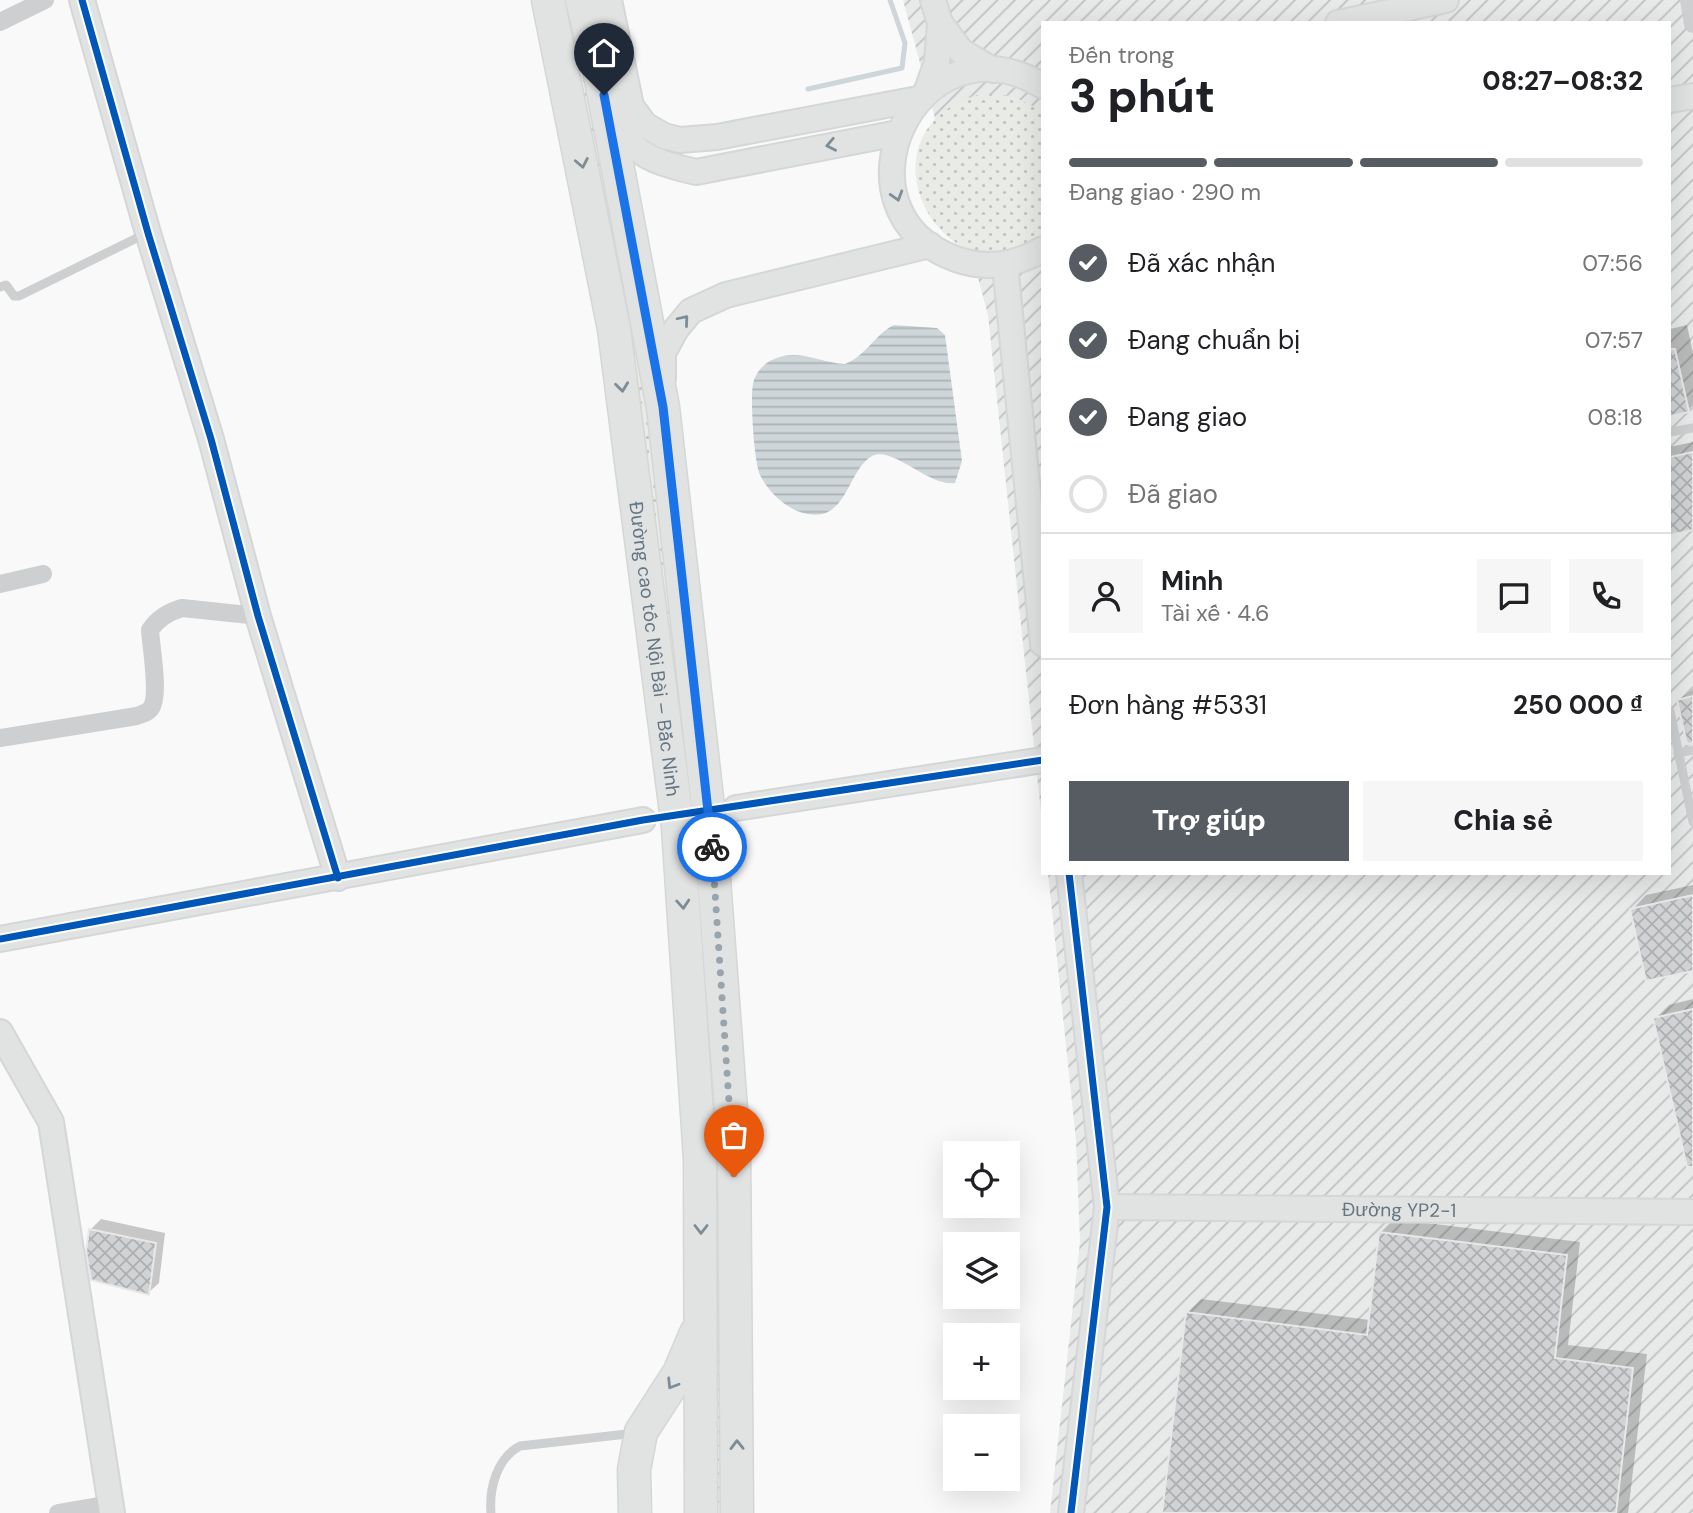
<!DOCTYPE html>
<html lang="vi">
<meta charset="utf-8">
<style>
body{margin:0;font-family:"DM Sans",sans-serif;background:#f6f6f6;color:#202124;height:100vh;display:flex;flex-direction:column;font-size:26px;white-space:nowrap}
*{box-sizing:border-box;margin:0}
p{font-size:23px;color:#757577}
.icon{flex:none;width:38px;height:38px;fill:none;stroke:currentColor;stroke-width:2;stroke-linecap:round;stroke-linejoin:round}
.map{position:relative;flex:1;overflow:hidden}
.side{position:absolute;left:1041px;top:21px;width:630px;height:854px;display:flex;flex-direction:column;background:#fff;border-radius:0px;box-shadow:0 7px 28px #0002}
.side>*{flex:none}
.controls{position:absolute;left:943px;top:1141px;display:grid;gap:14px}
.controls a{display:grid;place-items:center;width:77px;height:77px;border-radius:0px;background:#fff;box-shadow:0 7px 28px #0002;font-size:35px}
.pin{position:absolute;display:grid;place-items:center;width:60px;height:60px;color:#fff;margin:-72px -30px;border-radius:50% 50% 50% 0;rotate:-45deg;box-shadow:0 0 7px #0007}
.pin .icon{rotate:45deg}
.courier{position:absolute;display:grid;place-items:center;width:70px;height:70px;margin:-35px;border:5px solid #1a73e8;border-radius:50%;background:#fff;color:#222;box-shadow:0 2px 9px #0007}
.head em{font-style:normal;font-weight:800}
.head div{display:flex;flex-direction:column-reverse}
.head{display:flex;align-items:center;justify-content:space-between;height:119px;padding:0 28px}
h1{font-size:46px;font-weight:800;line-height:52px}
.bar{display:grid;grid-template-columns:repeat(4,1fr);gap:10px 7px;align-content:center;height:84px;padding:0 28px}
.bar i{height:9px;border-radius:5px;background:#e0e0e0}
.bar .current{background:#565c61}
.bar p{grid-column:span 4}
.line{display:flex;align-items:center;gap:18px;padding:0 28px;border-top:2px solid #e0e0e0}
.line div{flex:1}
.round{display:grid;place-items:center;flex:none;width:74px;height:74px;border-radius:0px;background:#f6f6f6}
ol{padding:0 28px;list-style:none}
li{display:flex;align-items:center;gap:21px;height:77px}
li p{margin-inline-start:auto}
li .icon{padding:7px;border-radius:50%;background:#565c61;color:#fff;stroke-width:4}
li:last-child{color:#757577}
li i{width:38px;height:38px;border:4px solid #e0e0e0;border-radius:50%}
.button{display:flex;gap:14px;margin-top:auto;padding:14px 28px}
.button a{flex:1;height:80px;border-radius:0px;background:#565c61;color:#fff;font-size:28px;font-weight:800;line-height:80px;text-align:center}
.button a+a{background:#f6f6f6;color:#202124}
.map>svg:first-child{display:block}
</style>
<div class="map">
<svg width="1693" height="1513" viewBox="0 0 1693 1513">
<defs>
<pattern id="industrial-furrows" width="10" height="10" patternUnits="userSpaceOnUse" patternTransform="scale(1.75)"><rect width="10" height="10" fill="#e8e9e9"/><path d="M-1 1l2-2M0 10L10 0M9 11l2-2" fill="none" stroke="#c0c1c2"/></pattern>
<pattern id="green-dots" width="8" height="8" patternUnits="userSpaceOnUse" patternTransform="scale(1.75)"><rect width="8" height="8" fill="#e8ebe6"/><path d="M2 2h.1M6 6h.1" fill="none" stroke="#c0c3c0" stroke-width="1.8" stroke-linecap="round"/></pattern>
<pattern id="water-rules" width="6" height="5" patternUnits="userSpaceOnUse" patternTransform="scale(1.75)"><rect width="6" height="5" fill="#ced6d9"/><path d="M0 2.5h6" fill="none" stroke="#abb2b5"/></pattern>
<pattern id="building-cross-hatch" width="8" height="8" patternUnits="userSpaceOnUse" patternTransform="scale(1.75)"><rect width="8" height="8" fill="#d0d2d3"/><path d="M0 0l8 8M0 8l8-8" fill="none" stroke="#acafb1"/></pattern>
</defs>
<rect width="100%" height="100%" fill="#f9f9f9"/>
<path fill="url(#industrial-furrows)" d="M 903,0 L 1693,0 L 1693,1513 L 1050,1513 L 1080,1242 L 1076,1141 L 1048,873 L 1670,873 L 1670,23 L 1043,23 L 1043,831 L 988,315 Z"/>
<path fill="url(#green-dots)" d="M 561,0 L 571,0 L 622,249 L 656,460 L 720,1075 L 726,1513 L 715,1513 L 683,749 L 646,469 Z
M 981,94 L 1012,96 L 1043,111 L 1043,236 C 943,311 848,130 981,94 Z"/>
<path fill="url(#water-rules)" d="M 894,325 L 937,328 L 945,335 L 962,461 L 955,483 C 929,487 892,445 872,456 C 846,471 848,525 803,513 C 785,508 768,491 760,475 C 754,462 750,398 753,384 C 755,374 763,364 772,360 C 796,347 821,363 845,364 C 866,356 875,334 894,325 Z"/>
<path fill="#0003" d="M 1687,325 L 1693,353 L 1693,405 L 1688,410 L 1670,414 L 1670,329 Z
M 1693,442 L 1693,528 L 1670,534 L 1670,447 Z
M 1693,689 L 1693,725 L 1679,700 Z
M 1693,885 L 1693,969 L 1632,910 L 1646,895 Z
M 1693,999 L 1693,1159 L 1655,1019 L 1669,1005 Z
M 101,1219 L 165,1233 L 159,1283 L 148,1293 L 91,1229 Z
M 1394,1219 L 1580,1242 L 1568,1345 L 1647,1354 L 1628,1513 L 1164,1513 L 1187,1313 L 1201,1299 L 1370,1320 L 1380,1233 Z"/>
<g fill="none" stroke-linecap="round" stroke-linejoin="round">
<path stroke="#ced6d9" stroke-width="5" d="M 808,89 L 902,68 L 905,43 L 890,0"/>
</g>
<path fill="url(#building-cross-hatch)" stroke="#e8e8e8" stroke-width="2" d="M 1670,349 L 1675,349 L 1689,412 L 1670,416 Z
M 1693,452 L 1693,530 L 1670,535 L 1670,457 Z
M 1693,696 L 1693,743 L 1687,744 L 1677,700 Z
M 1693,895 L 1693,971 L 1646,981 L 1630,909 Z
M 1693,1009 L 1693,1167 L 1687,1167 L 1653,1018 Z
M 89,1229 L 156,1243 L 149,1295 L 91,1280 L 86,1252 Z
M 1379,1232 L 1567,1255 L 1555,1358 L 1633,1368 L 1616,1513 L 1162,1513 L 1186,1312 L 1367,1335 Z"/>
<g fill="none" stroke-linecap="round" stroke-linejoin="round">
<g stroke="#d5d6d7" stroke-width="28">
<g id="secondary">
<path d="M 82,0 L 148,233 L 211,439 L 258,616 L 338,878"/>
<path d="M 609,0 L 631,106 L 645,125 L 664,136 L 680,140 L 717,137 L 918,99"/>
<path d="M 933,0 L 940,23"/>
<path d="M 1338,23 L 1446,0"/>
<path d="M 1043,86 C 917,9 824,212 956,259 C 986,270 1017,265 1043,249"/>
<path d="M 926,93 L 937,62 L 940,23 L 961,51 L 993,70"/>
<path d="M 1670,100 L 1693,96"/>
<path d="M 614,113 C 628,155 655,162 696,172 L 898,133"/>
<path d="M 1005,264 L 1043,644"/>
<path d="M 663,378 L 663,353 L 676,329 L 691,311 L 726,295 L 930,245"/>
<path d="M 736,808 L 1043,760"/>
<path d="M 1069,873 L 1107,1207 L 1071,1513"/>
<path d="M 0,939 L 643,820"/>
<path d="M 0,1032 L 51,1122 L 112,1513"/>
<path id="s1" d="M 1107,1207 L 1693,1212"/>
</g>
</g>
<g stroke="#d5d6d6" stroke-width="35">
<g id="highway">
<path id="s2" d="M 548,0 L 614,329 L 678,828 L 700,1159 L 701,1513"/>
<path d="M 582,0 L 599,69 L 663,407 L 710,825 L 734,1150 L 737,1513"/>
<path d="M 635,1513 L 634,1470 L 641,1432 L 679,1373 L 696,1333"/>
</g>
</g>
<path stroke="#cecfd0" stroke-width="9" d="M 0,287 L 6,285 L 14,296 L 19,296 L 145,234
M 1670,432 L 1693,428
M 1670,711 L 1693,822
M 1678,753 L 1693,750
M 491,1513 C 489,1488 497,1458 520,1446 L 636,1433"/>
<path stroke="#cecfd0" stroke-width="18" d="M 1689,0 L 1693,24
M 0,22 L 45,0
M 0,584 L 43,574
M 0,738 L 137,716 C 142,714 148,713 151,708 C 160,696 151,647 150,630 C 158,618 168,612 182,608 L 258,616
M 58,1513 L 110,1504"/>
<use href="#secondary" stroke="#e1e2e2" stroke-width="24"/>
<use href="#highway" stroke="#e1e2e2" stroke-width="32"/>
<g stroke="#fff" stroke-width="11">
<path id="cycleway" d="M 82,0 L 148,233 L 211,439 L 258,616 L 338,878
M 1069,873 L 1107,1207 L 1071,1513
M 0,939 L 643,820 L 1043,760"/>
</g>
<use href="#cycleway" stroke="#0057b8" stroke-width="7"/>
</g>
<defs><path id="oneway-chevron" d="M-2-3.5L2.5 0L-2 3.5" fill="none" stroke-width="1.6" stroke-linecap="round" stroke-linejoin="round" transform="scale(1.75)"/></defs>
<g stroke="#7e8c96">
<use href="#oneway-chevron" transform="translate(831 145) rotate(169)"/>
<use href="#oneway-chevron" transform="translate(582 163) rotate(79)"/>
<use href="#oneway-chevron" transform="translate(897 196) rotate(73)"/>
<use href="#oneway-chevron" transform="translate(684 320) rotate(-50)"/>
<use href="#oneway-chevron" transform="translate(622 387) rotate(83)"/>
<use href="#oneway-chevron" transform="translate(683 904) rotate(86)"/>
<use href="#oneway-chevron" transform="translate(701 1229) rotate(90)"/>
<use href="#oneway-chevron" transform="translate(672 1384) rotate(122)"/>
<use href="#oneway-chevron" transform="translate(737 1445) rotate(-91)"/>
</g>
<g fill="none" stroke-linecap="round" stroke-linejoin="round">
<path stroke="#99a4ac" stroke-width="7" stroke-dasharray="0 12.6" d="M 712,847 L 734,1177"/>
<path stroke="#1a73e8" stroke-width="9" d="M 604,95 L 663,407 L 712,847"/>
</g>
<g text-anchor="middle" stroke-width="7" stroke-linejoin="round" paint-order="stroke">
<g font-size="19" fill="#657683" stroke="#fff">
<text dy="7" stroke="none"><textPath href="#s2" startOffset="658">Đường cao tốc Nội Bài – Bắc Ninh</textPath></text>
<text dy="7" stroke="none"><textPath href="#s1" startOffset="292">Đường YP2-1</textPath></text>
</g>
</g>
</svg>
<div class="controls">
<a><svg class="icon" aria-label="locate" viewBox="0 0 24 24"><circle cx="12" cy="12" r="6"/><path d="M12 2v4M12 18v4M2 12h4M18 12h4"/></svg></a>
<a><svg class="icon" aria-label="layers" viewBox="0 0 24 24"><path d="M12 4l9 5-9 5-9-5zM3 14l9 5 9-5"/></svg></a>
<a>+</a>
<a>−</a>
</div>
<div class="pin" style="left:734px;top:1177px;background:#ea580c"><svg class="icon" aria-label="bag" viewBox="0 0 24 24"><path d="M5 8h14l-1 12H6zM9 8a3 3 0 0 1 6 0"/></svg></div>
<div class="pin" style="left:604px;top:95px;background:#1f2937"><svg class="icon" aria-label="home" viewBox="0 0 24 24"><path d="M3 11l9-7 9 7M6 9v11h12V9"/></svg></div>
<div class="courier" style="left:712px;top:847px"><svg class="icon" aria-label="bike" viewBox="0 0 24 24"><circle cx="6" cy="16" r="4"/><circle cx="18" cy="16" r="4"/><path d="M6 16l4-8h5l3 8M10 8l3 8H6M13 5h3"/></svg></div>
<section class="side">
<div class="head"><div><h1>3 phút</h1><p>Đến trong</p></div><em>08:27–08:32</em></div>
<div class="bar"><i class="current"></i><i class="current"></i><i class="current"></i><i></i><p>Đang giao · 290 m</p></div>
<ol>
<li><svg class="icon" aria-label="check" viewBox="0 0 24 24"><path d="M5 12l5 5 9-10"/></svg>Đã xác nhận<p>07:56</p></li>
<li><svg class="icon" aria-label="check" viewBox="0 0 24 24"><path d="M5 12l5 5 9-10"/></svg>Đang chuẩn bị<p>07:57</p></li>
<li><svg class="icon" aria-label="check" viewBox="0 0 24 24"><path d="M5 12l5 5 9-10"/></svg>Đang giao<p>08:18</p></li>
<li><i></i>Đã giao</li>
</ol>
<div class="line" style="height:126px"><a class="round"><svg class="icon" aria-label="person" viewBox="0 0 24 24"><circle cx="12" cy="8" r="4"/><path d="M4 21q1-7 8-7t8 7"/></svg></a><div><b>Minh</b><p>Tài xế · 4.6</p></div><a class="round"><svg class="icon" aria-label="chat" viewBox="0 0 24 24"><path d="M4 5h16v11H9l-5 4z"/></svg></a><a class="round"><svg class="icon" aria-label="phone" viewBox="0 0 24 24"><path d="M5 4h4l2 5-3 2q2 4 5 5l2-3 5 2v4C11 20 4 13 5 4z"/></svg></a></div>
<div class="line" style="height:91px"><div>Đơn hàng #5331</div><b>250 000 ₫</b></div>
<div class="button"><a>Trợ giúp</a><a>Chia sẻ</a></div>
</section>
</div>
